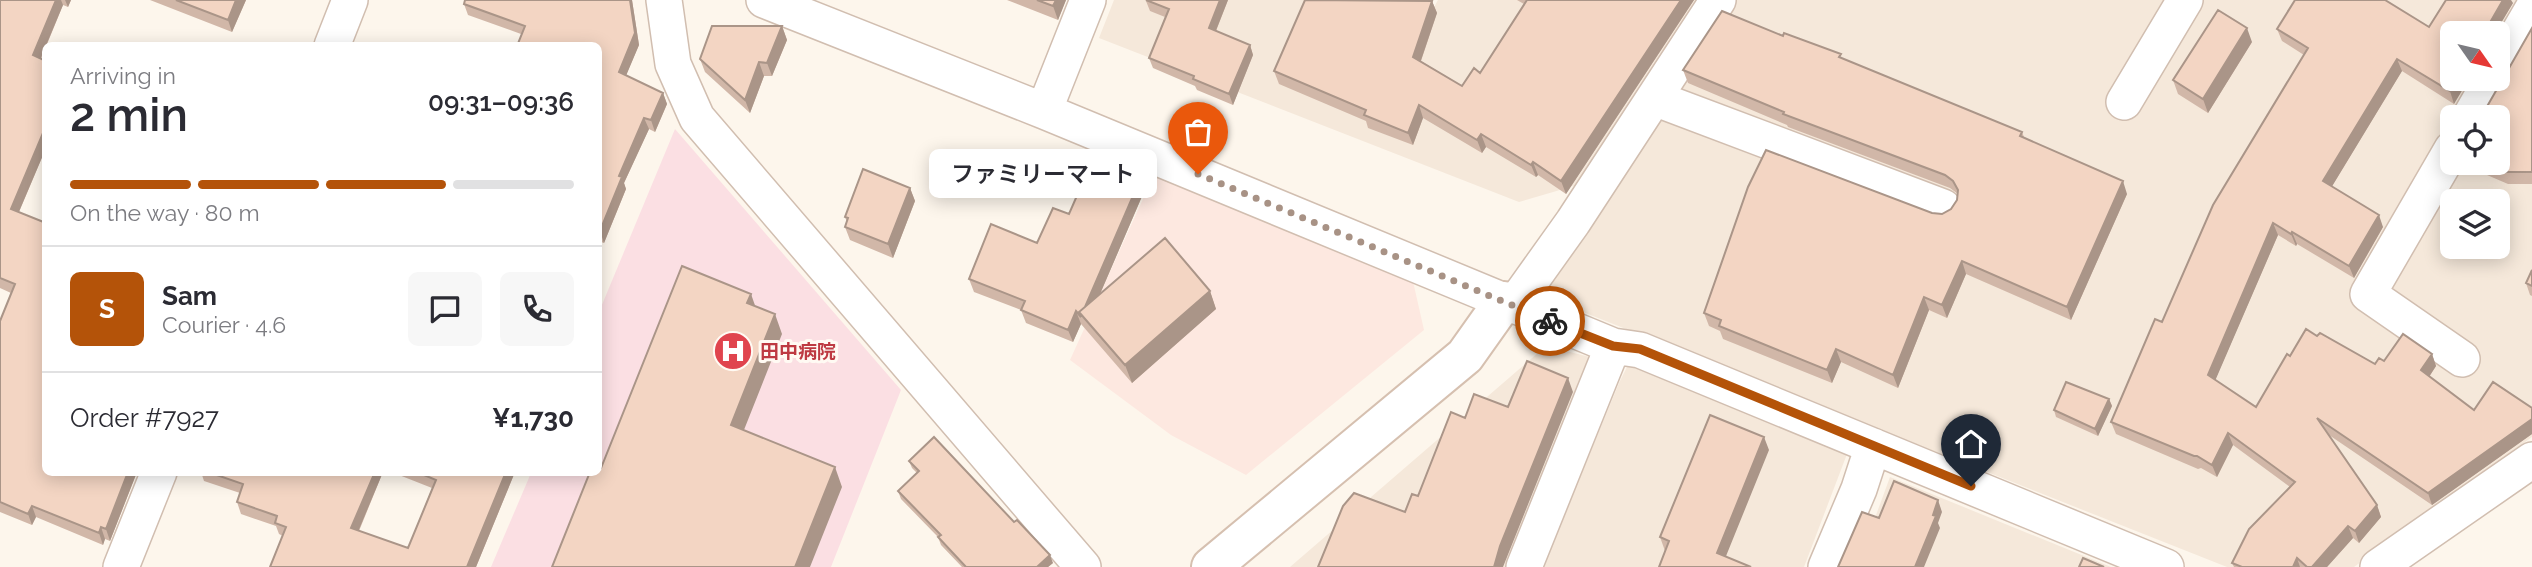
<!DOCTYPE html>
<meta charset="utf-8">
<style>
body{margin:0;font-family:Raleway,"Noto Sans JP",sans-serif;background:#f7f7f7;color:#2b2b33;height:100vh;display:flex;flex-direction:column;font-size:26px;white-space:nowrap}
*{box-sizing:border-box;margin:0}
p{font-size:23px;color:#7c7c81}
.icon{flex:none;width:38px;height:38px;fill:none;stroke:currentColor;stroke-width:2;stroke-linecap:round;stroke-linejoin:round}
.map{position:relative;flex:1;overflow:hidden}
.drawer{position:absolute;left:42px;top:42px;width:560px;height:434px;display:flex;flex-direction:column;background:#fff;border-radius:10px;box-shadow:0 4px 18px #0003}
.drawer>*{flex:none}
.needle{width:46px;rotate:124deg}
.fabs{position:absolute;left:2440px;top:21px;display:grid;gap:14px}
.fabs a{display:grid;place-items:center;width:70px;height:70px;border-radius:10px;background:#fff;box-shadow:0 4px 18px #0003;font-size:35px}
.pin{position:absolute;display:grid;place-items:center;width:60px;height:60px;color:#fff;margin:-72px -30px;border-radius:50% 50% 50% 0;rotate:-45deg;box-shadow:0 0 7px #0007}
.pin .icon{rotate:45deg}
.courier{position:absolute;display:grid;place-items:center;width:70px;height:70px;margin:-35px;border:5px solid #b45309;border-radius:50%;background:#fff;color:#222;box-shadow:0 2px 9px #0007}
.bubble{position:absolute;height:49px;border-radius:10px;background:#fff;box-shadow:0 4px 18px #0003;font-size:23px;font-weight:600;line-height:49px;text-align:center}
.overview em{font-style:normal;font-weight:600}
.overview div{display:flex;flex-direction:column-reverse}
.overview{display:flex;align-items:center;justify-content:space-between;height:119px;padding:0 28px}
h1{font-size:46px;font-weight:600;line-height:52px}
.bar{display:grid;grid-template-columns:repeat(4,1fr);gap:10px 7px;align-content:center;height:84px;padding:0 28px}
.bar i{height:9px;border-radius:5px;background:#e1e1e2}
.bar .current{background:#b45309}
.bar p{grid-column:span 4}
.line{display:flex;align-items:center;gap:18px;padding:0 28px;border-top:2px solid #e1e1e2}
.line div{flex:1}
.round{display:grid;place-items:center;flex:none;width:74px;height:74px;border-radius:10px;background:#f7f7f7}
.map>svg:first-child{display:block}
</style>
<div class="map">
<svg width="2532" height="567" viewBox="0 0 2532 567">
<rect width="100%" height="100%" fill="#fdf6ec"/>
<path fill="#f5e8da" fill-rule="evenodd" d="M 1114,0 L 1388,0 L 1429,16 L 1438,0 L 1706,0 L 1577,185 L 1519,202 L 1099,38 Z
M 1736,0 L 2532,0 L 2532,437 L 2354,567 L 2227,567 L 1535,293 ZM 2452,33 L 2497,33 L 2497,79 L 2452,79 ZM 2452,117 L 2497,117 L 2497,163 L 2452,163 ZM 2452,201 L 2497,201 L 2497,247 L 2452,247 Z
M 1546,346 L 1594,358 L 1508,567 L 1290,567 Z
M 1628,365 L 1847,454 L 1804,567 L 1543,567 L 1619,383 Z
M 1890,477 L 2111,567 L 1857,567 Z"/>
<path fill="#fde8e0" d="M 1157,168 L 1412,277 L 1424,330 L 1246,475 L 1171,435 L 1070,360 Z"/>
<path fill="#fbdfe3" d="M 675,129 L 901,390 L 831,567 L 491,567 L 531,473 L 598,472 L 599,312 Z"/>
<g fill="none" stroke-linecap="round" stroke-linejoin="round">
<g stroke="#d1beb0" stroke-width="38">
<path id="street" d="M 664,0 L 673,64 L 697,118 L 1083,567
M 764,0 L 1044,111 L 1613,346 L 1640,350 L 2166,567
M 332,46 L 350,0
M 2497,70 L 2532,10
M 1654,98 L 1943,207
M 2124,102 L 2185,0
M 1044,111 L 1088,0
M 2470,117 L 2492,79
M 2452,149 L 2368,294 L 2462,359
M 1513,306 L 1573,222 L 1718,0
M 121,567 L 159,472
M 1524,567 L 1613,346
M 1826,567 L 1859,489 L 1873,446
M 2378,567 L 2532,460"/>
</g>
<g stroke="#d6c0b0" stroke-width="42">
<path id="secondary" d="M 1211,567 L 1465,356 L 1504,301"/>
</g>
<use href="#street" stroke="#fff" stroke-width="35"/>
<use href="#secondary" stroke="#fff" stroke-width="38"/>
</g>
<path fill="#d1b7a8" d="M 0,0 L 71,0 L 68,7 L 63,5 L 41,59 L 46,61 L 46,148 L 19,212 L 46,472 L 137,472 L 110,541 L 105,539 L 103,545 L 36,517 L 32,525 L 0,512 L 0,321 L 11,293 L 0,288 Z
M 150,0 L 246,0 L 232,32 Z
M 465,0 L 632,0 L 639,45 L 626,75 L 663,93 L 667,104 L 655,132 L 649,129 L 624,183 L 626,189 L 604,243 L 598,241 L 598,46 L 521,34 L 468,15 L 464,4 Z
M 1007,0 L 1066,0 L 1058,20 Z
M 1228,0 L 1216,31 L 1250,45 L 1253,55 L 1233,105 L 1197,90 L 1195,86 L 1153,68 L 1149,58 L 1165,17 L 1150,11 L 1146,1 Z
M 1517,0 L 1694,0 L 1566,194 L 1538,175 L 1536,177 L 1486,147 L 1482,153 L 1423,118 L 1413,145 L 1368,128 L 1366,121 L 1279,84 L 1274,71 L 1432,1 L 1437,13 L 1421,61 L 1462,86 L 1480,73 L 1524,4 Z
M 2513,3 L 2495,33 L 2452,33 L 2454,104 L 2402,71 L 2332,186 L 2383,227 L 2354,278 L 2297,244 L 2296,246 L 2278,235 L 2215,380 L 2256,407 L 2290,356 L 2317,336 L 2375,364 L 2384,361 L 2432,354 L 2436,366 L 2429,377 L 2474,410 L 2532,408 L 2532,434 L 2432,505 L 2329,435 L 2377,505 L 2381,517 L 2359,543 L 2353,538 L 2327,567 L 2234,567 L 2232,563 L 2290,487 L 2233,445 L 2217,477 L 2201,468 L 2198,469 L 2116,434 L 2111,422 L 2162,322 L 2304,55 L 2282,41 L 2277,29 L 2429,27 Z
M 782,26 L 787,40 L 772,76 L 764,76 L 750,113 L 705,72 L 700,59 Z
M 2532,28 L 2532,184 L 2508,184 L 2466,166 L 2465,163 L 2497,163 L 2483,115 Z
M 1783,36 L 1842,58 L 2022,132 L 2024,137 L 2127,194 L 2071,320 L 1966,274 L 1947,318 L 1929,310 L 1898,388 L 1841,362 L 1832,383 L 1723,339 L 1720,331 L 1709,326 L 1704,313 L 1932,213 L 1942,214 L 1951,209 L 1957,200 L 1958,194 L 1950,188 L 1788,127 L 1787,125 L 1688,83 L 1683,70 Z
M 2252,42 L 2208,113 L 2178,94 L 2173,80 Z
M 1139,182 L 1143,194 L 1100,294 L 1210,291 L 1216,309 L 1132,383 L 1081,324 L 1073,342 L 1026,323 L 1021,310 L 974,292 L 969,279 L 1037,243 L 1069,214 L 1084,193 Z
M 910,188 L 915,201 L 893,258 L 850,240 L 845,227 L 847,222 L 845,217 Z
M 2532,270 L 2532,296 L 2530,295 L 2526,283 Z
M 2109,399 L 2112,406 L 2098,436 L 2056,417 L 2054,410 Z
M 1769,450 L 1665,551 L 1660,537 Z
M 909,461 L 1053,563 L 1048,567 L 962,567 L 941,545 L 938,537 L 901,499 L 898,491 L 917,473 L 912,468 Z
M 201,472 L 383,472 L 359,531 L 408,548 L 432,488 L 399,475 L 398,472 L 515,472 L 476,567 L 270,567 L 283,536 L 279,534 L 276,526 L 241,514 L 237,502 L 240,493 L 204,481 Z"/>
<path fill="#aa9588" d="M 56,0 L 61,0 L 63,5 L 37,67 L 33,55 Z
M 65,0 L 71,0 L 68,7 Z
M 236,0 L 246,0 L 232,32 L 228,20 Z
M 630,0 L 632,0 L 639,45 L 623,83 L 619,72 Z
M 1056,0 L 1066,0 L 1058,20 L 1053,6 Z
M 1220,0 L 1228,0 L 1213,38 L 1209,28 Z
M 1681,0 L 1694,0 L 1566,194 L 1561,181 Z
M 2503,0 L 2511,0 L 2513,3 L 2495,33 L 2484,33 Z
M 1432,1 L 1437,13 L 1418,69 L 1413,57 Z
M 782,26 L 787,40 L 772,76 L 767,63 Z
M 2247,28 L 2252,42 L 2208,113 L 2203,99 Z
M 1250,45 L 1253,55 L 1233,105 L 1229,94 Z
M 2397,59 L 2402,71 L 2328,193 L 2323,181 Z
M 759,62 L 764,76 L 750,113 L 745,100 Z
M 2457,79 L 2469,79 L 2454,104 L 2450,91 Z
M 663,93 L 667,104 L 655,132 L 651,120 Z
M 1419,105 L 1423,118 L 1413,145 L 1408,133 Z
M 644,118 L 649,129 L 624,183 L 626,189 L 604,243 L 600,231 L 619,176 Z
M 46,126 L 46,148 L 15,221 L 11,209 Z
M 1481,134 L 1486,147 L 1482,153 L 1477,140 Z
M 1533,162 L 1538,175 L 1536,177 L 1531,165 Z
M 2123,181 L 2127,194 L 2071,320 L 2067,307 Z
M 1139,182 L 1143,194 L 1088,322 L 1082,315 Z
M 910,188 L 915,201 L 893,258 L 888,244 Z
M 2379,215 L 2383,227 L 2354,278 L 2349,266 Z
M 2273,223 L 2278,235 L 2212,388 L 2208,375 Z
M 2292,232 L 2297,244 L 2296,246 L 2291,234 Z
M 1962,261 L 1966,274 L 1947,318 L 1942,305 Z
M 1210,291 L 1216,309 L 1132,383 L 1125,365 Z
M 751,294 L 758,314 L 747,303 Z
M 1924,297 L 1929,310 L 1898,388 L 1893,375 Z
M 1076,311 L 1081,324 L 1073,342 L 1068,330 Z
M 775,314 L 782,334 L 738,445 L 731,425 Z
M 1836,349 L 1841,362 L 1832,383 L 1827,370 Z
M 2432,354 L 2436,366 L 2425,383 L 2421,370 Z
M 1568,378 L 1573,392 L 1503,567 L 1494,567 L 1500,546 Z
M 2109,399 L 2112,406 L 2098,436 L 2095,429 Z
M 2532,419 L 2532,434 L 2432,505 L 2428,493 Z
M 2228,433 L 2233,445 L 2217,477 L 2212,465 Z
M 1764,437 L 1769,450 L 1722,566 L 1717,553 Z
M 835,467 L 842,487 L 810,567 L 795,567 Z
M 128,472 L 137,472 L 110,541 L 106,529 Z
M 375,472 L 383,472 L 355,539 L 351,528 Z
M 506,472 L 515,472 L 476,567 L 467,567 Z
M 1938,500 L 1942,512 L 1938,523 L 1940,528 L 1924,567 L 1915,567 Z
M 2377,505 L 2381,517 L 2359,543 L 2355,531 Z
M 32,506 L 36,517 L 32,525 L 28,514 Z
M 2348,526 L 2353,538 L 2327,567 L 2312,567 Z
M 101,527 L 105,539 L 103,545 L 99,533 Z
M 1050,555 L 1053,563 L 1048,567 L 1037,567 Z
M 2297,558 L 2300,567 L 2293,567 Z"/>
<path fill="#f3d5c3" stroke="#aa9588" stroke-width="2" d="M 0,0 L 56,0 L 33,55 L 46,61 L 46,126 L 11,209 L 46,223 L 46,472 L 128,472 L 106,529 L 101,527 L 99,533 L 32,506 L 28,514 L 0,502 L 0,321 L 15,284 L 0,278 Z
M 176,0 L 236,0 L 228,20 Z
M 465,0 L 630,0 L 635,33 L 619,72 L 663,93 L 651,120 L 644,118 L 619,176 L 622,177 L 600,231 L 598,231 L 598,46 L 517,46 L 525,26 L 464,4 Z
M 1037,0 L 1056,0 L 1053,6 Z
M 1146,0 L 1220,0 L 1209,28 L 1250,45 L 1229,94 L 1193,79 L 1194,76 L 1149,58 L 1169,9 Z
M 1305,0 L 1432,1 L 1413,57 L 1462,86 L 1474,68 L 1480,73 L 1527,0 L 1681,0 L 1561,181 L 1533,162 L 1531,165 L 1481,134 L 1477,140 L 1419,105 L 1408,133 L 1364,115 L 1366,110 L 1274,71 Z
M 2295,0 L 2385,0 L 2429,27 L 2446,0 L 2503,0 L 2484,33 L 2452,33 L 2452,79 L 2457,79 L 2450,91 L 2397,59 L 2323,181 L 2379,215 L 2349,266 L 2292,232 L 2291,234 L 2273,223 L 2208,375 L 2256,407 L 2287,354 L 2290,356 L 2306,329 L 2317,336 L 2320,333 L 2375,364 L 2379,358 L 2384,361 L 2403,334 L 2432,354 L 2421,370 L 2474,410 L 2493,382 L 2532,408 L 2532,419 L 2428,493 L 2317,418 L 2377,505 L 2355,531 L 2348,526 L 2312,567 L 2307,567 L 2297,558 L 2293,567 L 2242,567 L 2232,563 L 2249,529 L 2295,482 L 2228,433 L 2212,465 L 2197,456 L 2194,456 L 2111,422 L 2155,319 L 2162,322 L 2213,205 L 2308,48 L 2277,29 Z
M 2218,10 L 2247,28 L 2203,99 L 2173,80 Z
M 1722,11 L 1783,36 L 1784,33 L 1841,54 L 1839,57 L 2022,132 L 2020,136 L 2123,181 L 2067,307 L 1962,261 L 1942,305 L 1924,297 L 1893,375 L 1836,349 L 1827,370 L 1719,326 L 1721,320 L 1704,313 L 1748,187 L 1766,150 L 1932,213 L 1942,214 L 1951,209 L 1957,200 L 1958,190 L 1953,181 L 1945,175 L 1783,114 L 1784,112 L 1683,70 Z
M 712,26 L 782,26 L 767,63 L 759,62 L 745,100 L 700,59 Z
M 2532,28 L 2532,172 L 2503,172 L 2482,163 L 2497,163 L 2497,117 L 2481,117 Z
M 1096,164 L 1139,182 L 1085,307 L 1079,312 L 1081,317 L 1076,311 L 1068,330 L 1021,310 L 1025,301 L 969,279 L 991,224 L 1037,243 L 1053,208 L 1069,214 L 1079,191 L 1084,193 Z
M 863,169 L 910,188 L 888,244 L 845,227 L 848,218 L 845,217 Z
M 1165,238 L 1210,291 L 1125,365 L 1079,312 Z
M 682,266 L 751,294 L 747,303 L 775,314 L 731,425 L 835,467 L 795,567 L 552,567 L 590,472 L 598,472 L 598,467 L 601,468 Z
M 2532,270 L 2532,286 L 2526,283 Z
M 1527,361 L 1568,378 L 1500,546 L 1494,567 L 1318,567 L 1343,506 L 1354,493 L 1405,512 L 1412,494 L 1418,496 L 1451,412 L 1465,418 L 1474,394 L 1508,407 Z
M 2066,382 L 2109,399 L 2095,429 L 2054,410 Z
M 1710,415 L 1764,437 L 1717,553 L 1751,567 L 1659,567 L 1669,541 L 1660,537 Z
M 934,437 L 1014,522 L 1017,520 L 1050,555 L 1037,567 L 966,567 L 938,537 L 941,535 L 898,491 L 919,471 L 909,461 Z
M 208,472 L 375,472 L 351,528 L 408,548 L 436,480 L 417,472 L 506,472 L 467,567 L 270,567 L 286,527 L 275,523 L 277,516 L 237,502 L 243,484 Z
M 1894,481 L 1938,500 L 1933,515 L 1936,516 L 1915,567 L 1838,567 L 1862,512 L 1879,518 Z
M 2083,558 L 2104,567 L 2079,567 Z"/>
<g fill="none" stroke-linecap="round" stroke-linejoin="round">
<path stroke="#a89285" stroke-width="7" stroke-dasharray="0 12.6" d="M 1198,174 L 1550,321"/>
<path stroke="#b45309" stroke-width="9" d="M 1550,321 L 1613,346 L 1640,349 L 1971,486"/>
</g>
<defs>
<g id="hospital-disc" transform="scale(2.0125)"><circle r="9.5" fill="#e0444e" stroke="#fffaf3"/><path d="M-5-5h3v3.5h4V-5h3V5h-3V1.5h-4V5h-3Z" fill="#fff"/></g>
</defs>
<g fill-rule="evenodd">
<use href="#hospital-disc" x="733" y="351"/>
</g>
<g text-anchor="middle" stroke-width="6" stroke-linejoin="round" paint-order="stroke">
<g font-size="19" font-weight="bold" fill="#be3a42" stroke="#fffaf3" text-anchor="start">
<text x="760" y="358">田中病院</text>
</g>
</g>
</svg>
<div class="fabs">
<a><svg class="needle" viewBox="-14 -14 28 28"><path d="M0-13l5 13h-10z" fill="#e53935"/><path d="M0 13l5-13h-10z" fill="#7c7c81"/></svg></a>
<a><svg class="icon" aria-label="locate" viewBox="0 0 24 24"><circle cx="12" cy="12" r="6"/><path d="M12 2v4M12 18v4M2 12h4M18 12h4"/></svg></a>
<a><svg class="icon" aria-label="layers" viewBox="0 0 24 24"><path d="M12 4l9 5-9 5-9-5zM3 14l9 5 9-5"/></svg></a>
</div>
<div class="pin" style="left:1198px;top:174px;background:#ea580c"><svg class="icon" aria-label="bag" viewBox="0 0 24 24"><path d="M5 8h14l-1 12H6zM9 8a3 3 0 0 1 6 0"/></svg></div>
<div class="pin" style="left:1971px;top:486px;background:#1f2937"><svg class="icon" aria-label="home" viewBox="0 0 24 24"><path d="M3 11l9-7 9 7M6 9v11h12V9"/></svg></div>
<div class="courier" style="left:1550px;top:321px"><svg class="icon" aria-label="bike" viewBox="0 0 24 24"><circle cx="6" cy="16" r="4"/><circle cx="18" cy="16" r="4"/><path d="M6 16l4-8h5l3 8M10 8l3 8H6M13 5h3"/></svg></div>
<div class="bubble" style="left:929px;top:149px;width:228px">ファミリーマート</div>
<section class="drawer">
<div class="overview"><div><h1>2 min</h1><p>Arriving in</p></div><em>09:31–09:36</em></div>
<div class="bar"><i class="current"></i><i class="current"></i><i class="current"></i><i></i><p>On the way · 80 m</p></div>
<div class="line" style="height:126px"><b class="round" style="background:#b45309;color:#fff">S</b><div><b>Sam</b><p>Courier · 4.6</p></div><a class="round"><svg class="icon" aria-label="chat" viewBox="0 0 24 24"><path d="M4 5h16v11H9l-5 4z"/></svg></a><a class="round"><svg class="icon" aria-label="phone" viewBox="0 0 24 24"><path d="M5 4h4l2 5-3 2q2 4 5 5l2-3 5 2v4C11 20 4 13 5 4z"/></svg></a></div>
<div class="line" style="height:91px"><div>Order #7927</div><b>¥1,730</b></div>
</section>
</div>
